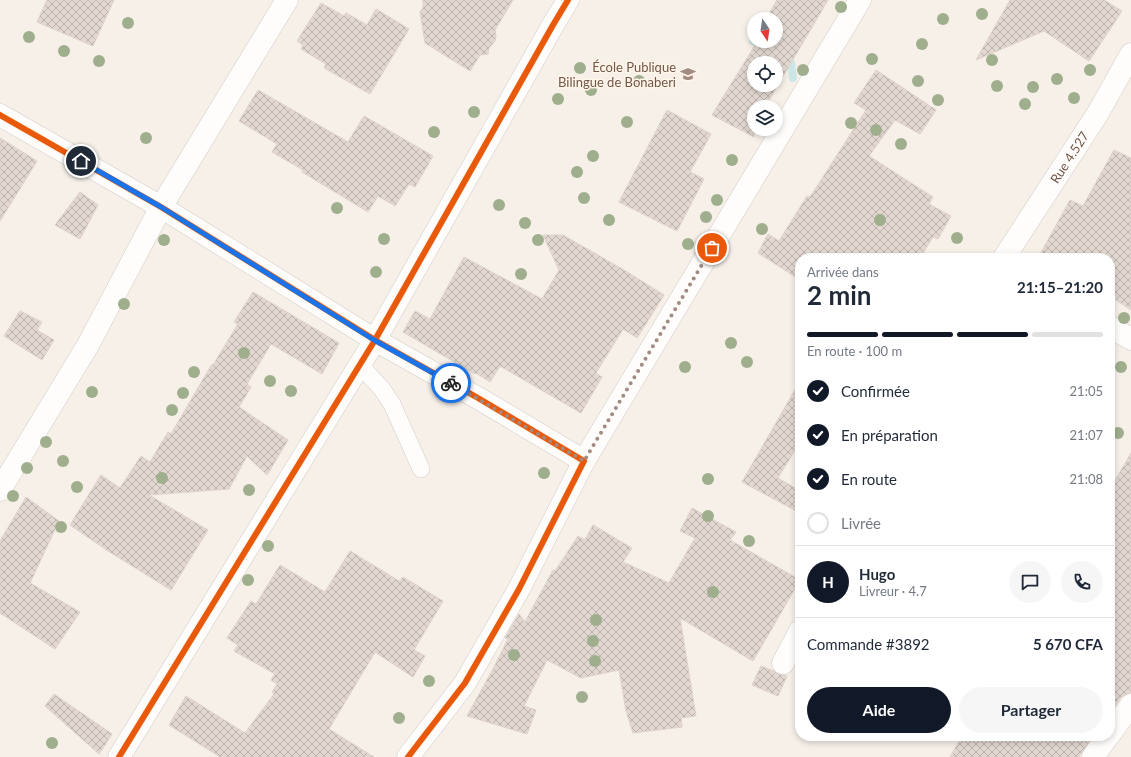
<!DOCTYPE html>
<html lang="fr">
<meta charset="utf-8">
<style>
body{margin:0;font-family:Lato,sans-serif;background:#f6f6f7;color:#1f2937;height:100vh;display:flex;flex-direction:column;font-size:15px;white-space:nowrap}
*{box-sizing:border-box;margin:0}
p{font-size:13px;color:#747a83}
.icon{flex:none;width:22px;height:22px;fill:none;stroke:currentColor;stroke-width:2;stroke-linecap:round;stroke-linejoin:round}
.map{position:relative;flex:1;overflow:hidden}
.sheet{position:absolute;left:795px;top:253px;width:320px;height:488px;display:flex;flex-direction:column;background:#fff;border-radius:16px;box-shadow:0 2px 6px #0003}
.sheet>*{flex:none}
.needle{width:26px;rotate:167deg}
.tools{position:absolute;left:747px;top:12px;display:grid;gap:8px}
.tools a{display:grid;place-items:center;width:36px;height:36px;border-radius:50%;background:#fff;box-shadow:0 2px 6px #0003;font-size:20px}
.pin{position:absolute;display:grid;place-items:center;width:34px;height:34px;color:#fff;margin:-17px;border:2px solid #fff;border-radius:50%;box-shadow:0 1px 4px #0007}
.courier{position:absolute;display:grid;place-items:center;width:40px;height:40px;margin:-20px;border:3px solid #1a73e8;border-radius:50%;background:#fff;color:#222;box-shadow:0 1px 5px #0007}
.summary em{font-style:normal;font-weight:700}
.summary div{display:flex;flex-direction:column-reverse}
.summary{display:flex;align-items:center;justify-content:space-between;height:68px;padding:0 12px}
h1{font-size:26px;font-weight:700;line-height:30px}
.bar{display:grid;grid-template-columns:repeat(4,1fr);gap:6px 4px;align-content:center;height:48px;padding:0 12px}
.bar i{height:5px;border-radius:3px;background:#e0e1e3}
.bar .active{background:#111827}
.bar p{grid-column:span 4}
.line{display:flex;align-items:center;gap:10px;padding:0 12px;border-top:1px solid #e0e1e3}
.line div{flex:1}
.round{display:grid;place-items:center;flex:none;width:42px;height:42px;border-radius:21px;background:#f6f6f7}
ol{padding:0 12px;list-style:none}
li{display:flex;align-items:center;gap:12px;height:44px}
li p{margin-inline-start:auto}
li .icon{padding:4px;border-radius:50%;background:#111827;color:#fff;stroke-width:4}
li:last-child{color:#747a83}
li i{width:22px;height:22px;border:2px solid #e0e1e3;border-radius:50%}
.button{display:flex;gap:8px;margin-top:auto;padding:8px 12px}
.button a{flex:1;height:46px;border-radius:24px;background:#111827;color:#fff;font-size:16px;font-weight:700;line-height:46px;text-align:center}
.button a+a{background:#f6f6f7;color:#1f2937}
.map>svg:first-child{display:block}
</style>
<div class="map">
<svg width="1131" height="757" viewBox="0 0 1131 757">
<defs>
<pattern id="building-cross-hatch" width="8" height="8" patternUnits="userSpaceOnUse"><rect width="8" height="8" fill="#e2d8d1"/><path d="M0 0l8 8M0 8l8-8" fill="none" stroke="#bcb2ac"/></pattern>
</defs>
<rect width="100%" height="100%" fill="#f6f0e9"/>
<g fill="none" stroke-linecap="round" stroke-linejoin="round">
<path stroke="#cbe6e6" stroke-width="8" d="M 754,39 L 753,41 L 766,49
M 783,58 L 791,63 L 793,78"/>
</g>
<path fill="url(#building-cross-hatch)" stroke="#dfd2cb" fill-rule="evenodd" d="M 47,0 L 114,0 L 93,46 L 37,22 Z
M 423,0 L 513,0 L 495,30 L 496,36 L 495,41 L 489,48 L 488,54 L 480,55 L 470,71 L 425,43 L 420,12 L 423,8 Z
M 777,0 L 828,0 L 765,107 L 754,107 L 754,137 L 712,115 L 757,42 L 755,41 L 776,41 L 776,19 L 766,19 ZM 754,63 L 776,63 L 776,85 L 754,85 Z
M 1010,0 L 1104,0 L 1122,11 L 1089,61 L 1044,31 L 976,60 Z
M 321,3 L 344,16 L 346,13 L 367,25 L 376,9 L 409,29 L 370,94 L 324,68 L 326,64 L 301,49 L 303,45 L 297,41 Z
M 876,70 L 936,110 L 920,134 L 895,120 L 869,156 L 933,197 L 929,204 L 951,216 L 938,239 L 933,237 L 920,258 L 800,258 L 800,280 L 758,253 L 768,234 L 779,241 L 807,196 L 810,197 L 866,110 L 854,103 Z
M 258,90 L 348,142 L 364,116 L 433,156 L 415,187 L 409,184 L 395,206 L 378,196 L 368,212 L 302,172 L 303,170 L 272,152 L 277,144 L 239,121 Z
M 667,110 L 711,134 L 690,172 L 704,179 L 677,231 L 619,202 Z
M 0,138 L 37,161 L 0,221 Z
M 1114,150 L 1131,158 L 1131,310 L 1110,296 L 1110,258 L 1038,258 L 1070,200 L 1083,206 Z
M 80,192 L 98,205 L 80,239 L 55,225 Z
M 543,235 L 563,235 L 624,270 L 664,295 L 637,338 L 623,329 L 596,373 L 602,377 L 581,413 L 500,366 L 490,382 L 476,373 L 475,374 L 403,332 L 415,311 L 430,319 L 464,257 L 542,299 L 559,270 Z
M 253,292 L 339,343 L 322,374 L 271,344 L 247,384 L 251,387 L 239,407 L 288,440 L 267,475 L 247,456 L 229,489 L 149,495 L 208,530 L 171,590 L 108,551 L 70,525 L 101,475 L 120,488 L 141,456 L 150,462 L 168,432 L 171,434 L 212,364 L 213,365 L 238,324 L 234,322 Z
M 20,311 L 42,322 L 37,330 L 54,340 L 42,360 L 4,336 Z
M 800,381 L 800,442 L 778,478 L 800,491 L 800,513 L 742,482 Z
M 1131,453 L 1131,692 L 1130,693 L 1126,694 L 1121,697 L 1110,713 L 1110,489 Z
M 26,497 L 59,521 L 30,583 L 80,612 L 55,649 L 0,613 L 0,541 Z
M 692,508 L 736,532 L 730,540 L 800,580 L 753,661 L 680,618 L 696,716 L 681,718 L 682,727 L 633,733 L 626,711 L 619,670 L 581,678 L 547,660 L 524,706 L 536,710 L 527,734 L 467,716 L 493,669 L 508,639 L 505,638 L 519,614 L 525,622 L 553,570 L 555,571 L 578,536 L 585,540 L 593,525 L 632,548 L 623,562 L 669,583 L 695,538 L 680,531 Z
M 350,551 L 399,581 L 403,577 L 443,601 L 415,648 L 414,650 L 425,656 L 413,677 L 375,652 L 329,729 L 374,757 L 220,757 L 169,725 L 186,696 L 245,733 L 274,694 L 272,692 L 277,684 L 271,680 L 275,674 L 234,651 L 238,645 L 227,638 L 251,601 L 256,604 L 280,565 L 325,592 Z
M 761,666 L 774,671 L 778,674 L 787,676 L 778,696 L 752,685 Z
M 54,694 L 112,734 L 99,754 L 45,706 Z
M 962,736 L 1093,736 L 1079,757 L 950,757 Z"/>
<g fill="none" stroke-linecap="round" stroke-linejoin="round">
<g stroke="#d4cbc6" stroke-width="18">
<path id="service" d="M 359,364 L 382,389 L 392,404 L 421,469"/>
</g>
<g stroke="#d4cbc6" stroke-width="23">
<g id="minor">
<path d="M 0,115 L 161,207 L 375,340 L 478,398 L 584,461 L 519,589 L 465,683 L 408,757"/>
<path id="s1" d="M 1004,258 L 1098,113 L 1131,54"/>
<path d="M 1110,327 L 1131,339"/>
<path d="M 584,461 L 860,0"/>
<path d="M 0,490 L 88,345 L 161,207 L 287,0"/>
<path d="M 783,663 L 800,631"/>
<path d="M 1110,734 L 1131,705"/>
<path d="M 119,757 L 375,340 L 553,25 L 568,0"/>
<path d="M 1093,757 L 1108,736"/>
</g>
</g>
<use href="#service" stroke="#fefdfc" stroke-width="17"/>
<use href="#minor" stroke="#fefdfc" stroke-width="22"/>
<g stroke="#fff5e9" stroke-width="8">
<path id="cycleway" d="M 0,115 L 161,207 L 375,340 L 478,398 L 584,461 L 519,589 L 465,683 L 408,757
M 119,757 L 375,340 L 553,25 L 568,0"/>
</g>
<use href="#cycleway" stroke="#e8590c" stroke-width="6"/>
</g>
<g fill="#9fae8d">
<circle cx="841" cy="7" r="6"/>
<circle cx="982" cy="14" r="6"/>
<circle cx="943" cy="19" r="6"/>
<circle cx="128" cy="23" r="6"/>
<circle cx="29" cy="37" r="6"/>
<circle cx="922" cy="44" r="6"/>
<circle cx="64" cy="51" r="6"/>
<circle cx="872" cy="59" r="6"/>
<circle cx="992" cy="60" r="6"/>
<circle cx="99" cy="61" r="6"/>
<circle cx="580" cy="68" r="6"/>
<circle cx="803" cy="70" r="6"/>
<circle cx="1090" cy="70" r="6"/>
<circle cx="1057" cy="79" r="6"/>
<circle cx="639" cy="81" r="6"/>
<circle cx="918" cy="81" r="6"/>
<circle cx="997" cy="86" r="6"/>
<circle cx="1033" cy="87" r="6"/>
<circle cx="591" cy="90" r="6"/>
<circle cx="1074" cy="98" r="6"/>
<circle cx="558" cy="99" r="6"/>
<circle cx="938" cy="100" r="6"/>
<circle cx="1025" cy="104" r="6"/>
<circle cx="474" cy="112" r="6"/>
<circle cx="627" cy="122" r="6"/>
<circle cx="851" cy="123" r="6"/>
<circle cx="876" cy="130" r="6"/>
<circle cx="434" cy="132" r="6"/>
<circle cx="146" cy="138" r="6"/>
<circle cx="901" cy="144" r="6"/>
<circle cx="593" cy="156" r="6"/>
<circle cx="732" cy="160" r="6"/>
<circle cx="577" cy="172" r="6"/>
<circle cx="584" cy="198" r="6"/>
<circle cx="717" cy="200" r="6"/>
<circle cx="499" cy="205" r="6"/>
<circle cx="337" cy="208" r="6"/>
<circle cx="706" cy="217" r="6"/>
<circle cx="609" cy="220" r="6"/>
<circle cx="880" cy="220" r="6"/>
<circle cx="525" cy="223" r="6"/>
<circle cx="762" cy="229" r="6"/>
<circle cx="957" cy="238" r="6"/>
<circle cx="384" cy="239" r="6"/>
<circle cx="164" cy="240" r="6"/>
<circle cx="538" cy="240" r="6"/>
<circle cx="688" cy="244" r="6"/>
<circle cx="376" cy="272" r="6"/>
<circle cx="521" cy="274" r="6"/>
<circle cx="124" cy="304" r="6"/>
<circle cx="1124" cy="318" r="6"/>
<circle cx="731" cy="343" r="6"/>
<circle cx="244" cy="353" r="6"/>
<circle cx="747" cy="362" r="6"/>
<circle cx="685" cy="367" r="6"/>
<circle cx="1121" cy="367" r="6"/>
<circle cx="194" cy="372" r="6"/>
<circle cx="270" cy="381" r="6"/>
<circle cx="291" cy="391" r="6"/>
<circle cx="92" cy="392" r="6"/>
<circle cx="183" cy="393" r="6"/>
<circle cx="172" cy="410" r="6"/>
<circle cx="1118" cy="433" r="6"/>
<circle cx="46" cy="442" r="6"/>
<circle cx="63" cy="461" r="6"/>
<circle cx="27" cy="468" r="6"/>
<circle cx="544" cy="473" r="6"/>
<circle cx="162" cy="478" r="6"/>
<circle cx="708" cy="479" r="6"/>
<circle cx="77" cy="487" r="6"/>
<circle cx="249" cy="490" r="6"/>
<circle cx="13" cy="496" r="6"/>
<circle cx="708" cy="516" r="6"/>
<circle cx="61" cy="527" r="6"/>
<circle cx="749" cy="541" r="6"/>
<circle cx="268" cy="546" r="6"/>
<circle cx="248" cy="580" r="6"/>
<circle cx="713" cy="592" r="6"/>
<circle cx="596" cy="620" r="6"/>
<circle cx="593" cy="641" r="6"/>
<circle cx="514" cy="655" r="6"/>
<circle cx="595" cy="661" r="6"/>
<circle cx="429" cy="681" r="6"/>
<circle cx="582" cy="697" r="6"/>
<circle cx="399" cy="718" r="6"/>
<circle cx="52" cy="743" r="6"/>
</g>
<g fill="none" stroke-linecap="round" stroke-linejoin="round">
<path stroke="#a18b82" stroke-width="4" stroke-dasharray="0 7.2" d="M 451,383 L 584,461 L 712,248"/>
<path stroke="#1a73e8" stroke-width="5" d="M 81,161 L 161,207 L 374,340 L 451,383"/>
</g>
<defs>
<g id="school-bare" transform="scale(1.2)"><path d="M0-5L7-2L0 1L-7-2ZM-4 1L0 2.5L4 1V4Q0 6-4 4Z" fill="#a18b82" stroke="#fff5e9" stroke-width="2.5" paint-order="stroke"/></g>
</defs>
<g fill-rule="evenodd">
<use href="#school-bare" x="688" y="74"/>
</g>
<g text-anchor="middle" stroke-width="3" stroke-linejoin="round" paint-order="stroke">
<g font-size="13" fill="#73554a" stroke="#fff5e9" text-anchor="end">
<text x="676" y="72">École Publique<tspan x="676" dy="15">Bilingue de Bonaberi</tspan></text>
</g>
<g font-size="13" fill="#73554a" stroke="#fff5e9">
<text dy="5" stroke="none"><textPath href="#s1" startOffset="120">Rue 4.527</textPath></text>
</g>
</g>
</svg>
<div class="tools">
<a><svg class="needle" viewBox="-14 -14 28 28"><path d="M0-13l5 13h-10z" fill="#e53935"/><path d="M0 13l5-13h-10z" fill="#747a83"/></svg></a>
<a><svg class="icon" aria-label="locate" viewBox="0 0 24 24"><circle cx="12" cy="12" r="6"/><path d="M12 2v4M12 18v4M2 12h4M18 12h4"/></svg></a>
<a><svg class="icon" aria-label="layers" viewBox="0 0 24 24"><path d="M12 4l9 5-9 5-9-5zM3 14l9 5 9-5"/></svg></a>
</div>
<div class="pin" style="left:712px;top:248px;background:#ea580c"><svg class="icon" aria-label="bag" viewBox="0 0 24 24"><path d="M5 8h14l-1 12H6zM9 8a3 3 0 0 1 6 0"/></svg></div>
<div class="pin" style="left:81px;top:161px;background:#1f2937"><svg class="icon" aria-label="home" viewBox="0 0 24 24"><path d="M3 11l9-7 9 7M6 9v11h12V9"/></svg></div>
<div class="courier" style="left:451px;top:383px"><svg class="icon" aria-label="bike" viewBox="0 0 24 24"><circle cx="6" cy="16" r="4"/><circle cx="18" cy="16" r="4"/><path d="M6 16l4-8h5l3 8M10 8l3 8H6M13 5h3"/></svg></div>
<section class="sheet">
<div class="summary"><div><h1>2 min</h1><p>Arrivée dans</p></div><em>21:15–21:20</em></div>
<div class="bar"><i class="active"></i><i class="active"></i><i class="active"></i><i></i><p>En route · 100 m</p></div>
<ol>
<li><svg class="icon" aria-label="check" viewBox="0 0 24 24"><path d="M5 12l5 5 9-10"/></svg>Confirmée<p>21:05</p></li>
<li><svg class="icon" aria-label="check" viewBox="0 0 24 24"><path d="M5 12l5 5 9-10"/></svg>En préparation<p>21:07</p></li>
<li><svg class="icon" aria-label="check" viewBox="0 0 24 24"><path d="M5 12l5 5 9-10"/></svg>En route<p>21:08</p></li>
<li><i></i>Livrée</li>
</ol>
<div class="line" style="height:72px"><b class="round" style="background:#111827;color:#fff">H</b><div><b>Hugo</b><p>Livreur · 4.7</p></div><a class="round"><svg class="icon" aria-label="chat" viewBox="0 0 24 24"><path d="M4 5h16v11H9l-5 4z"/></svg></a><a class="round"><svg class="icon" aria-label="phone" viewBox="0 0 24 24"><path d="M5 4h4l2 5-3 2q2 4 5 5l2-3 5 2v4C11 20 4 13 5 4z"/></svg></a></div>
<div class="line" style="height:52px"><div>Commande #3892</div><b>5 670 CFA</b></div>
<div class="button"><a>Aide</a><a>Partager</a></div>
</section>
</div>
